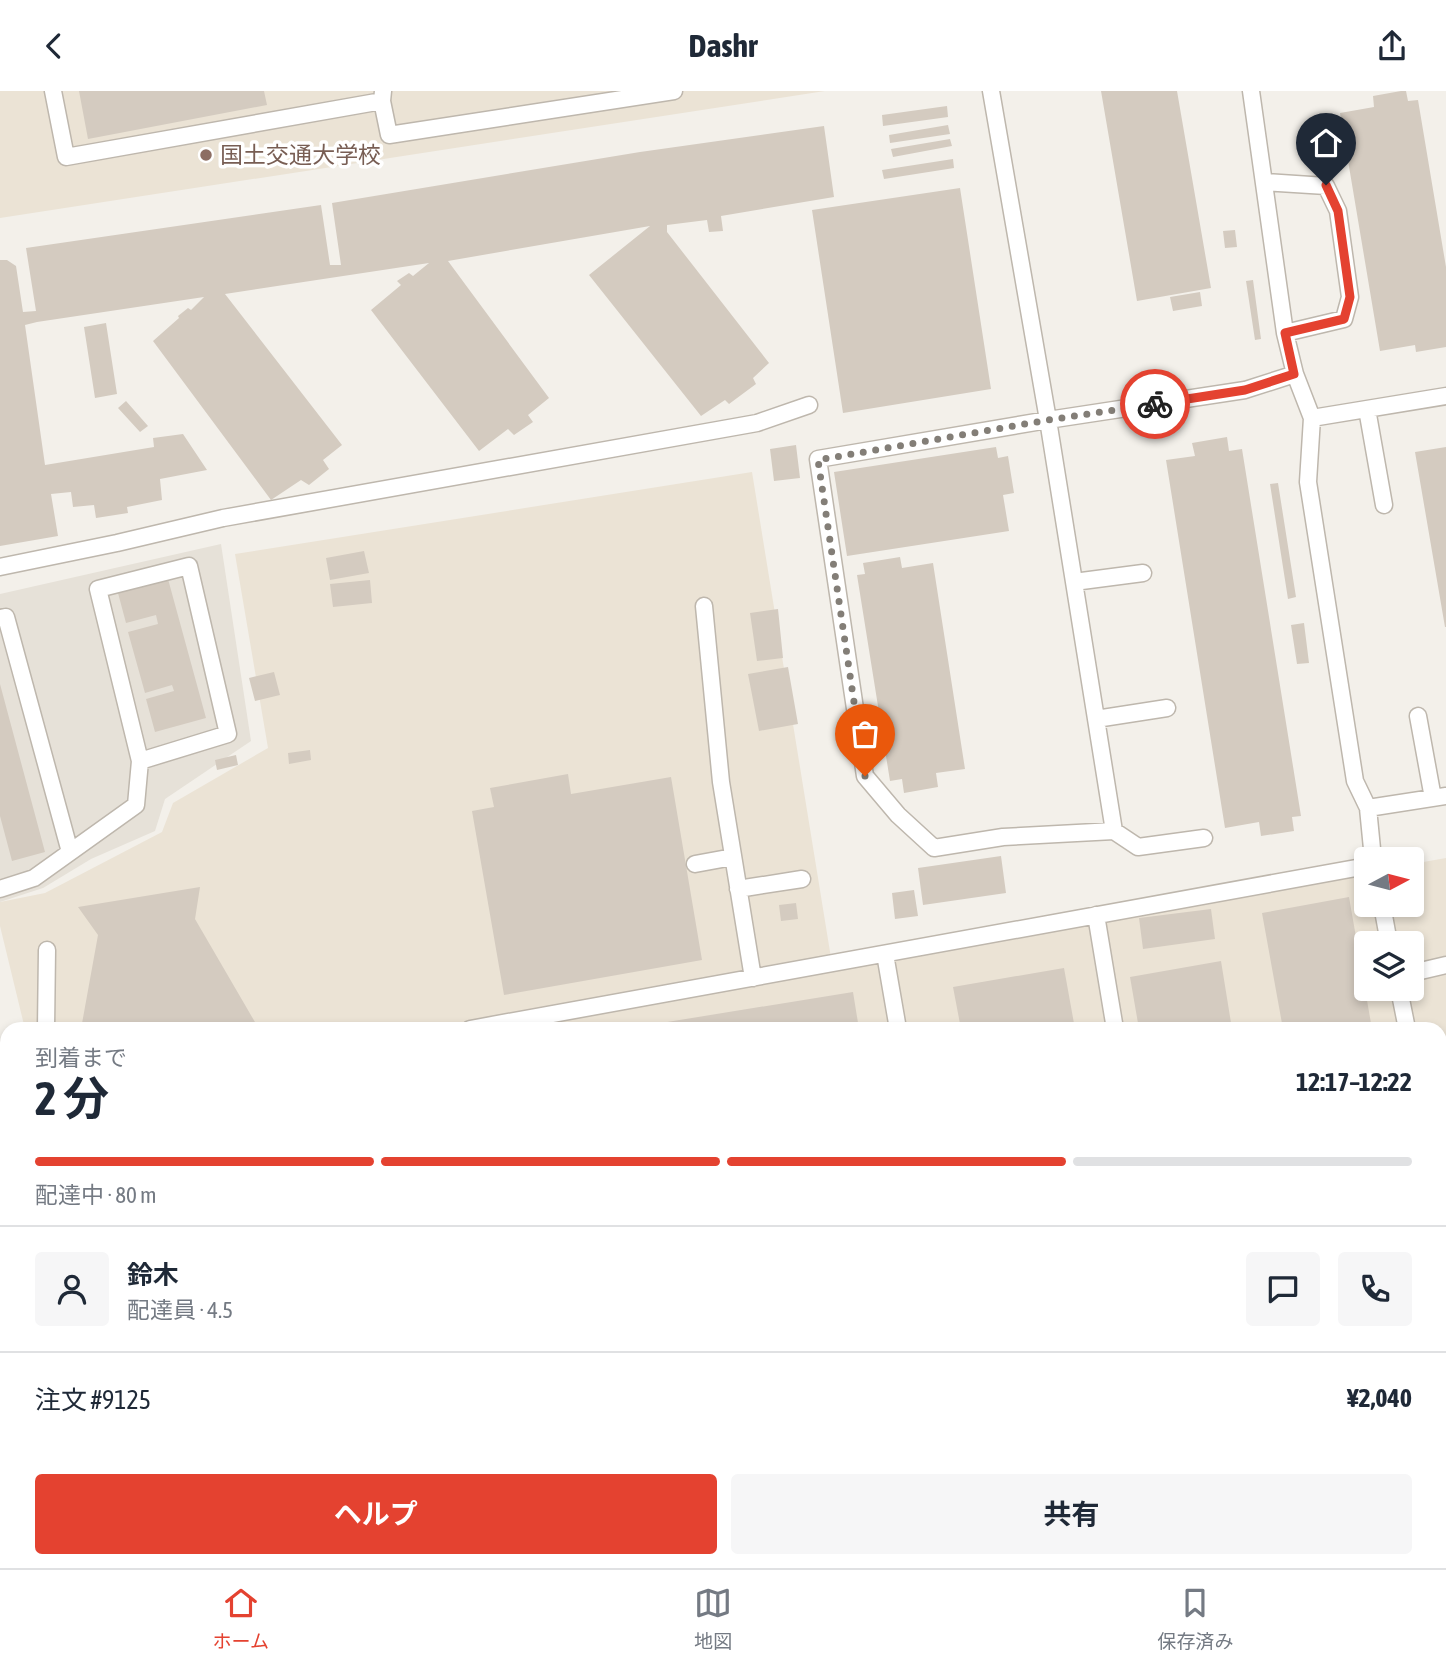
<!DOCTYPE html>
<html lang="ja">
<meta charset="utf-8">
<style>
body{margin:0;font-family:"Asap Condensed","Noto Sans JP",sans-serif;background:#f6f6f7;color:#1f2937;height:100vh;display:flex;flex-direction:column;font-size:26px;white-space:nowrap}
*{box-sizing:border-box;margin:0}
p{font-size:23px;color:#747a83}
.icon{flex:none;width:38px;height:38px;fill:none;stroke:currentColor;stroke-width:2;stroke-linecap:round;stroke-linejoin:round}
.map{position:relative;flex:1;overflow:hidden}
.sheet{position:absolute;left:0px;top:931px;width:1447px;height:546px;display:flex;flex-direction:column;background:#fff;border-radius:21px 21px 0 0;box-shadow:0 4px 10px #0003}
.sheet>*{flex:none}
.needle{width:46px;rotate:83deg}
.fabs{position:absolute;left:1354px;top:756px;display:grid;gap:14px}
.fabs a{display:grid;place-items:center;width:70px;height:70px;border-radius:7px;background:#fff;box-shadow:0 4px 10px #0003;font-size:35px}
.pin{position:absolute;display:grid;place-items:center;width:60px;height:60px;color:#fff;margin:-72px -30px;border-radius:50% 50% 50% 0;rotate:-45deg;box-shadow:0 0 7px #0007}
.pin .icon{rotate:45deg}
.courier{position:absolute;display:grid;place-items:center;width:70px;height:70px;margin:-35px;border:5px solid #e44230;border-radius:50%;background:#fff;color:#222;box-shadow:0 2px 9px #0007}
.headline em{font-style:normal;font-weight:700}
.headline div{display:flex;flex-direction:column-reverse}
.headline{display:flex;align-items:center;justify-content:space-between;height:119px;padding:0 35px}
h1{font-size:46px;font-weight:700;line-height:52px}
.bar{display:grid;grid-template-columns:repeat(4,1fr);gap:10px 7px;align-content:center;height:84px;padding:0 35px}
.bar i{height:9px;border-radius:5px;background:#e0e1e3}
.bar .selected{background:#e44230}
.bar p{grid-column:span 4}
.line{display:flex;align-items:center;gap:18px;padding:0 35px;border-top:2px solid #e0e1e3}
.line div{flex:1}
.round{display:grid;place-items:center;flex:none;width:74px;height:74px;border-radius:7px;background:#f6f6f7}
.button{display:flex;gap:14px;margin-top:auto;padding:14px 35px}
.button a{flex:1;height:80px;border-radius:7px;background:#e44230;color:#fff;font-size:28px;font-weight:700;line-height:80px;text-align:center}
.button a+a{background:#f6f6f7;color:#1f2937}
header{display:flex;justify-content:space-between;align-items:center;height:91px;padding:0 35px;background:#fff;font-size:32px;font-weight:700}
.dock{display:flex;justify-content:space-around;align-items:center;height:98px;border-top:2px solid #e0e1e3;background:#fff;font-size:19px;color:#747a83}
.dock a{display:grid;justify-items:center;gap:4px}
.dock .selected{color:#e44230}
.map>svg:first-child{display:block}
</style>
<header><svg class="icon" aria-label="back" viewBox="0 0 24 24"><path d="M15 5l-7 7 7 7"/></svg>Dashr<svg class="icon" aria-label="share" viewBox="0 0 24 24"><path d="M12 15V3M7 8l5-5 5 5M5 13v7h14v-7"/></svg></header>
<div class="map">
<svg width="1446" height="1477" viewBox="0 0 1446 1477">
<rect width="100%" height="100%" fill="#f3f0ea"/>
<path fill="#e6e1d8" d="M 221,453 L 251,650 L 165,708 L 155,740 L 91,768 L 43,797 L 0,811 L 0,503 Z
M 0,946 L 7,972 L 7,1075 L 0,1083 Z"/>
<path fill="#ebe3d5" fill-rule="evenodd" d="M 0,0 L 825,0 L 0,127 Z
M 752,381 L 832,873 L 1367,781 L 1367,814 L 1412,814 L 1412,773 L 1446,767 L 1446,1477 L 0,1477 L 0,1104 L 7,1097 L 7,1470 L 1440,1470 L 1440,938 L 25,938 L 0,835 L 0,811 L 45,802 L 162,741 L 173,712 L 268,657 L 235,463 ZM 1367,852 L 1412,852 L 1412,898 L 1367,898 Z"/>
<path fill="#e2e0de" d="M 1440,1131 L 1446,1143 L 1446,1279 L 1440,1280 Z"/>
<path fill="#d4cbc0" d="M 79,0 L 264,0 L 267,14 L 88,48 Z
M 1101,0 L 1177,0 L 1211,197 L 1137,210 Z
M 1401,0 L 1406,0 L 1408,10 L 1418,9 L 1446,176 L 1446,256 L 1416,261 L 1415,254 L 1380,260 L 1340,22 L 1374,16 L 1373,5 Z
M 947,15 L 948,26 L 883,35 L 882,24 Z
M 948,34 L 950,43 L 890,52 L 889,44 Z
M 824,35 L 834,106 L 721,125 L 723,140 L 709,141 L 707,129 L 667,134 L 667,141 L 769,272 L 753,287 L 756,293 L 729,313 L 725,309 L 701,325 L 589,184 L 650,135 L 448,170 L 549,307 L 528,324 L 533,331 L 514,344 L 508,338 L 479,360 L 371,219 L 401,194 L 397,190 L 409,182 L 413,185 L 429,172 L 225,203 L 342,354 L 323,369 L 329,378 L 309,394 L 301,389 L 271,409 L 153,250 L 179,227 L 178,225 L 188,217 L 191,219 L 204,206 L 37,231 L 25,234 L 45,374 L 154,356 L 153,347 L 183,343 L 207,379 L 160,388 L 162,409 L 127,416 L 128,422 L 96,427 L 94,414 L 73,416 L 71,401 L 51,403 L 58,445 L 0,455 L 0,169 L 7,169 L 16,175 L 23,221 L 36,220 L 26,157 L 321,114 L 330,174 L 341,174 L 332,112 L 640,61 Z
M 950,48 L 952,55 L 893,66 L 891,58 Z
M 953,68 L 954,77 L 884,88 L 882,79 Z
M 960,97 L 991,298 L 843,322 L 812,119 Z
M 1235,139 L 1237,156 L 1225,157 L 1223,140 Z
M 1253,189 L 1261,248 L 1255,249 L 1246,190 Z
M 1200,201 L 1202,215 L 1173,220 L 1170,206 Z
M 106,232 L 117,303 L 95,307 L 84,236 Z
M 126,310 L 148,335 L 140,341 L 118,317 Z
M 1227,346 L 1229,360 L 1242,358 L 1301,725 L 1292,726 L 1294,740 L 1261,745 L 1259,731 L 1225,737 L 1166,369 L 1195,365 L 1192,352 Z
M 796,354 L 800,387 L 774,390 L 770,358 Z
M 996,356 L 998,367 L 1008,365 L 1014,402 L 1003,404 L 1009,440 L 847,465 L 834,381 Z
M 1446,356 L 1446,536 L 1445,536 L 1415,361 Z
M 1278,392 L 1296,506 L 1288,508 L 1270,393 Z
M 364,460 L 369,482 L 330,489 L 326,467 Z
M 900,466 L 902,477 L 933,472 L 965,678 L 936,682 L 938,696 L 904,702 L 902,688 L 890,690 L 857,484 L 865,483 L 863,472 Z
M 168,488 L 206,627 L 155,641 L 146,608 L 174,600 L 172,594 L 145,602 L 128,541 L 158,533 L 156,524 L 126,532 L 118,502 Z
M 370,489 L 372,512 L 333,516 L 330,493 Z
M 778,518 L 783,567 L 757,570 L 750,522 Z
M 1304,532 L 1309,572 L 1297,573 L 1291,534 Z
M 788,576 L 798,633 L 759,640 L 748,583 Z
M 274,581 L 280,604 L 255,610 L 249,587 Z
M 0,593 L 45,761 L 12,770 L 0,725 Z
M 310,659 L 311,669 L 289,673 L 288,662 Z
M 236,664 L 238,674 L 217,679 L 215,669 Z
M 568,683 L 571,703 L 671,686 L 702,869 L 504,904 L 472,720 L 494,716 L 490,697 Z
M 1001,765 L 1006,802 L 923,814 L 918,777 Z
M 200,796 L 195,828 L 259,938 L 81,938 L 98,844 L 78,816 Z
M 914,799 L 918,825 L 895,828 L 892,802 Z
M 1349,806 L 1372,938 L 1283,938 L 1262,822 Z
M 796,812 L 798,828 L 781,830 L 779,814 Z
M 1211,818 L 1215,848 L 1143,858 L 1139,827 Z
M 1221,870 L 1232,938 L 1139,938 L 1130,886 Z
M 1064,877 L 1075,938 L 961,938 L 953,896 Z
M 853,901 L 859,938 L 630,938 L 630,937 Z
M 1446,1296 L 1446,1327 L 1440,1328 L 1440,1297 Z
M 465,1470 L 582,1470 L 582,1471 L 550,1477 L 466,1477 Z
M 1198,1470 L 1240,1470 L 1241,1477 L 1200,1477 Z
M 1305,1470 L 1324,1470 L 1325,1477 L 1307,1477 Z
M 1327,1470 L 1389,1470 L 1391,1477 L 1328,1477 Z"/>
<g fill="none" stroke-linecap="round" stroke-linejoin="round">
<g stroke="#beb7ad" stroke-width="19">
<path id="lane" d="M 53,0 L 66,66 L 382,10
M 383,0 L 382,10 L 389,44 L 674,0
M 991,0 L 1048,329 L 1114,740
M 1251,0 L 1285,242 L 1295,283 L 1312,327 L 1308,391 L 1355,690 L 1368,717 L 1373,768
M 1264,91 L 1326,95 L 1338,120 L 1350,206 L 1344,228 L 1285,242
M 1367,318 L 1384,414
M 1312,327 L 1446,305
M 0,476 L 117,452 L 223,427 L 757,332 L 809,314
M 1074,491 L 1143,482
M 704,515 L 721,691 L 753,887
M 0,527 L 6,526 L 70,761
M 1418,625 L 1433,707
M 1096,628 L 1167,617
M 1368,717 L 1446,705
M 1204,747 L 1138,756 L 1114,740 L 1003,746 L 934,757 L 898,724 L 865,685 L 818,368 L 1048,329 L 1245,299 L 1295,283
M 695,773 L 733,766
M 0,798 L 34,787 L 136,714 L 140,670 L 228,643 L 189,475 L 98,498 L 140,670
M 738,798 L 802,788
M 1382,814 L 1389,852
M 1096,824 L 1115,938
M 885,863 L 898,938
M 1412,882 L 1446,874
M 1399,898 L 1407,938
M 46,938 L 47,859
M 470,938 L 1367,775
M 0,1031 L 4,1050 L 0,1061
M 1440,1097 L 1446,1110
M 0,1265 L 7,1262
M 204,1470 L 209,1477
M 347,1470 L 350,1477
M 422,1470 L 424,1477
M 173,1477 L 175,1470"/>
</g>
<path stroke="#beb2a0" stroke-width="4.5" stroke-dasharray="3.5 3.5" stroke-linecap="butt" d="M 961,1470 L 962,1477
M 1115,1470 L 1117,1477
M 571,1473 L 571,1477"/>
<use href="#lane" stroke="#fff" stroke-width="16"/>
</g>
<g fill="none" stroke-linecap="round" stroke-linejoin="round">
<path stroke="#837e77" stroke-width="7" stroke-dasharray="0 12.6" d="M 865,685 L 818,369 L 1048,329 L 1155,313"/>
<path stroke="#e44230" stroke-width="9" d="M 1155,313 L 1245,299 L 1294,283 L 1285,242 L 1344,228 L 1350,206 L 1338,120 L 1326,94"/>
</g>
<circle fill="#8d6e63" stroke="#fff" stroke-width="2.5" cx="206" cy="64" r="7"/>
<g text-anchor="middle" stroke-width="7" stroke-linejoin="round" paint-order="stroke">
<g font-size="23" fill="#785e54" stroke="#fff" text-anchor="start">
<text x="220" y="72">国土交通大学校</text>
</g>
</g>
</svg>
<div class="fabs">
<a><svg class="needle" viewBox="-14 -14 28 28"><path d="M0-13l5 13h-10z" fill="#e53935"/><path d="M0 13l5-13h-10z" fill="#747a83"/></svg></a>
<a><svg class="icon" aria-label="layers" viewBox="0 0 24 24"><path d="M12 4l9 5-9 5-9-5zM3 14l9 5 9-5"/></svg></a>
</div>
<div class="pin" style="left:865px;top:685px;background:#ea580c"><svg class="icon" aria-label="bag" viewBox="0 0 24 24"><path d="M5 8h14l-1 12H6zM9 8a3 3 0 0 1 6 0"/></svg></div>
<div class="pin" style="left:1326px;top:94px;background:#1f2937"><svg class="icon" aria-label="home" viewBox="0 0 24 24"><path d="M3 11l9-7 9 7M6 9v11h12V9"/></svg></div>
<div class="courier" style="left:1155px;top:313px"><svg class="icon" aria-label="bike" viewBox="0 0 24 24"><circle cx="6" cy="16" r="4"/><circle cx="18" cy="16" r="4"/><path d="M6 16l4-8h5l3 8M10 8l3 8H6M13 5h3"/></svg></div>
<section class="sheet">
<div class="headline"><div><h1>2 分</h1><p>到着まで</p></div><em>12:17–12:22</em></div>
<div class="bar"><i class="selected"></i><i class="selected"></i><i class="selected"></i><i></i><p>配達中 · 80 m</p></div>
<div class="line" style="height:126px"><a class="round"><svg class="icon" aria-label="person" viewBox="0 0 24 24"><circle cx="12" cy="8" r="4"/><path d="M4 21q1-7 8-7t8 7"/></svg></a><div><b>鈴木</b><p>配達員 · 4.5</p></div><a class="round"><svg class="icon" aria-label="chat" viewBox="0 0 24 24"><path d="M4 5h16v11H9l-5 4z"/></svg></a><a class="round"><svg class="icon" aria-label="phone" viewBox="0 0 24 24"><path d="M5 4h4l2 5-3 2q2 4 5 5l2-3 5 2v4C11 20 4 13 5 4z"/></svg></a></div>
<div class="line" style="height:91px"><div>注文 #9125</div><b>¥2,040</b></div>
<div class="button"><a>ヘルプ</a><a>共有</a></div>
</section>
</div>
<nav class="dock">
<a class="selected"><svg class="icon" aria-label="home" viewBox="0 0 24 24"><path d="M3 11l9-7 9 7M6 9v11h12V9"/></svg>ホーム</a>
<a><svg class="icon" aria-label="map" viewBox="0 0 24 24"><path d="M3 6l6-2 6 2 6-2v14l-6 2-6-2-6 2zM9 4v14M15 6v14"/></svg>地図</a>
<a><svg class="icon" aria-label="saved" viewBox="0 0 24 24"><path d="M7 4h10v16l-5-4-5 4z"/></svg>保存済み</a>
</nav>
